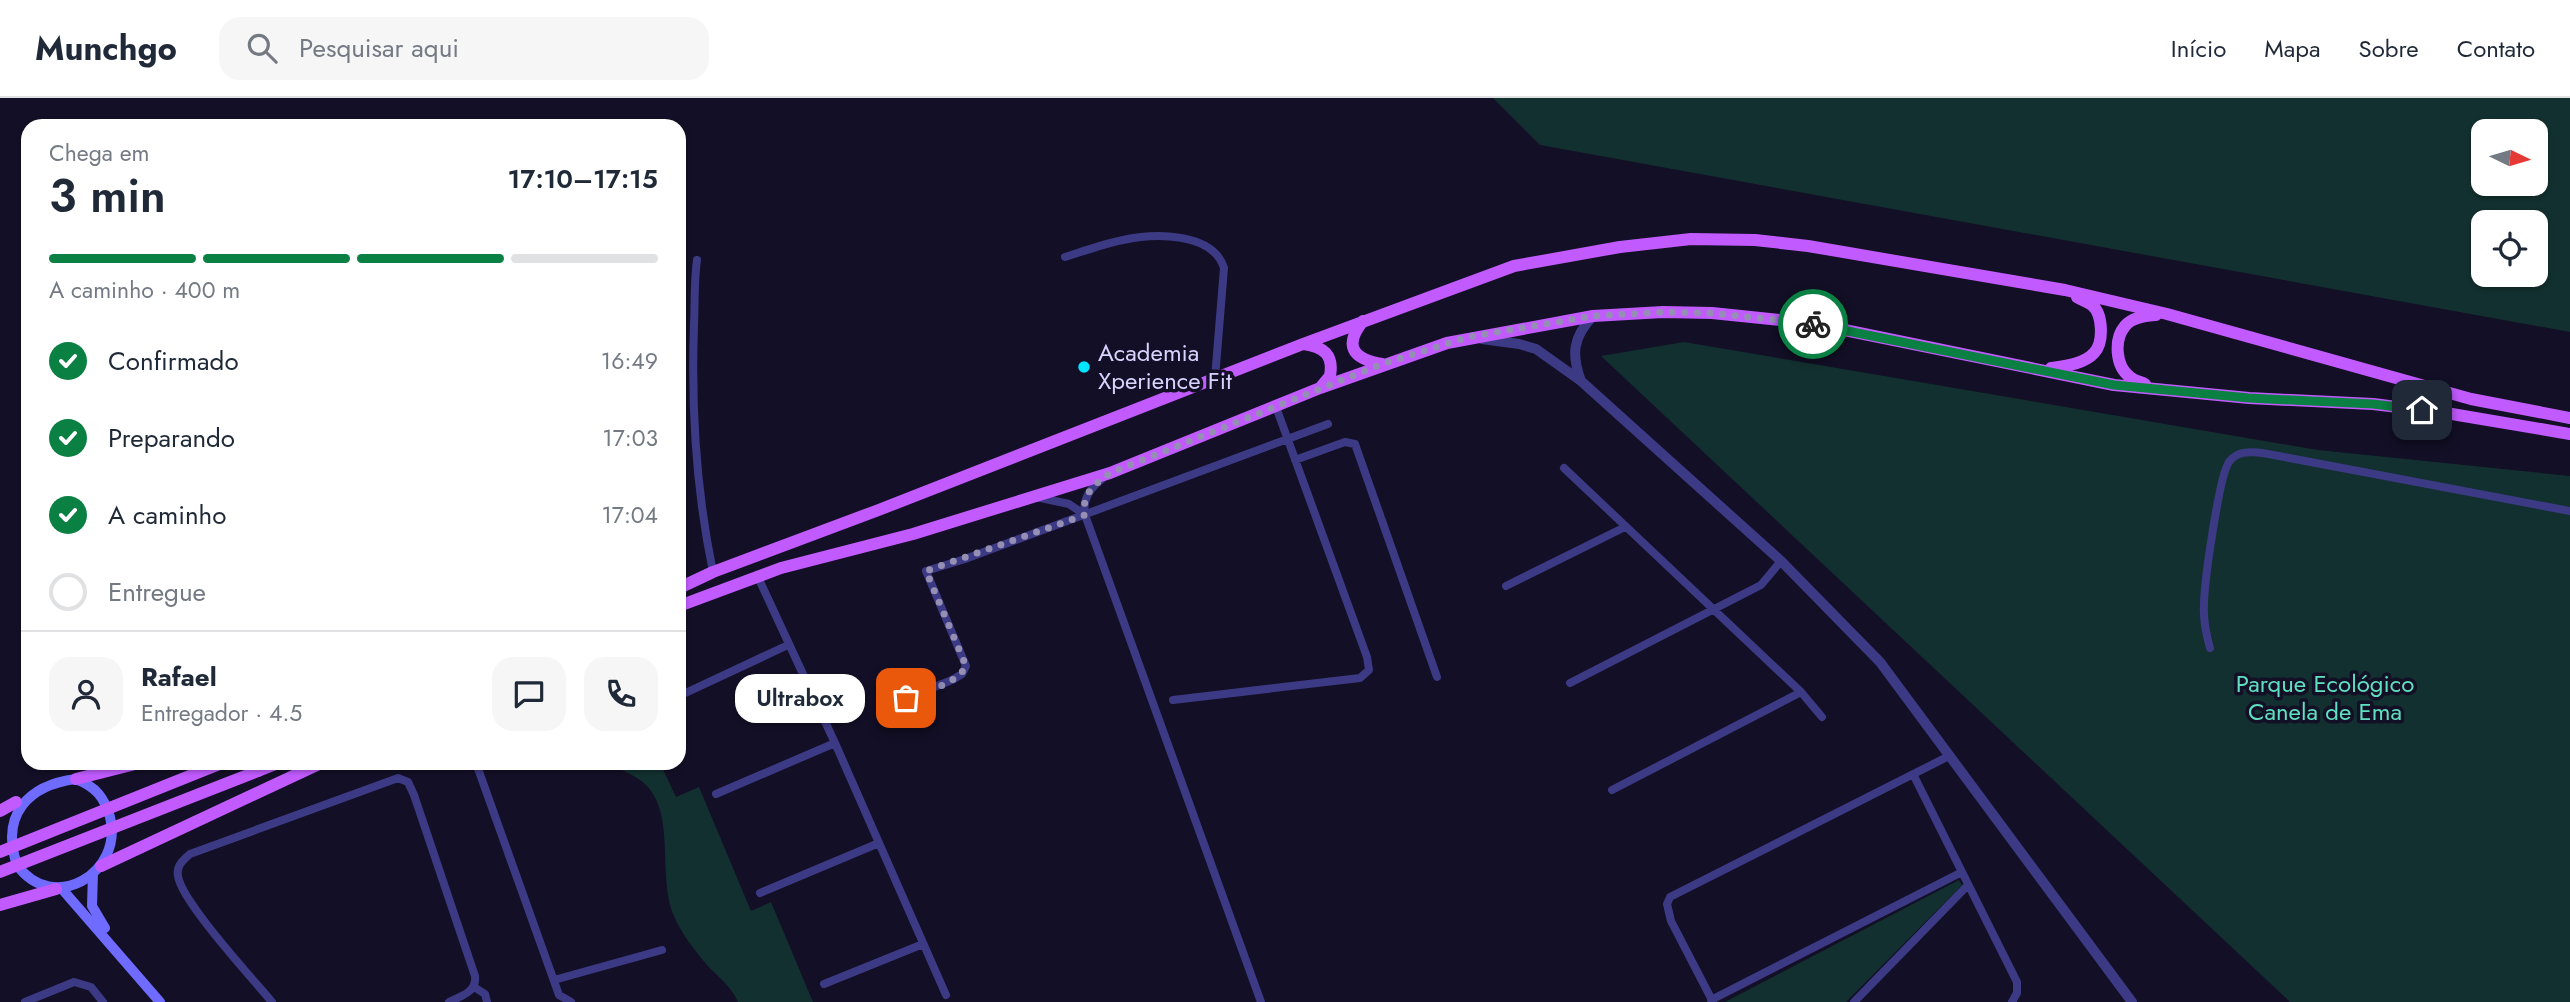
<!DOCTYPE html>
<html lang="pt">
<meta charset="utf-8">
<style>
body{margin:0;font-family:Jost,sans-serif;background:#f6f6f7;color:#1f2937;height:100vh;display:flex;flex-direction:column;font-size:26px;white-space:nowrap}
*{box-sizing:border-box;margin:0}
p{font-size:23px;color:#747a83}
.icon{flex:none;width:38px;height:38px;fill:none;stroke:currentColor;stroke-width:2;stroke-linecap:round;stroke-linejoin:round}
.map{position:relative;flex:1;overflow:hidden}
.details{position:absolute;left:21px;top:21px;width:665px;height:651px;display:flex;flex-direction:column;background:#fff;border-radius:21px;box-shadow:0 2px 5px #0004}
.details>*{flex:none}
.needle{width:46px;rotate:95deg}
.buttons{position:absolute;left:2471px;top:21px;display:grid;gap:14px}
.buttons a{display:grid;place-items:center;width:77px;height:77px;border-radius:14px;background:#fff;box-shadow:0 2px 5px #0004;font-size:35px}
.pin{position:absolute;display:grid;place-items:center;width:60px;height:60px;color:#fff;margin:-30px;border-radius:14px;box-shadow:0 4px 10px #0006}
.courier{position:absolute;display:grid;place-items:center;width:70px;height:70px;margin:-35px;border:5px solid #0b8043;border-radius:50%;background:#fff;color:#222;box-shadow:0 2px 9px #0007}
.bubble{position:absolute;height:49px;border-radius:21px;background:#fff;box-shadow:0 2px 5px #0004;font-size:23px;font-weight:600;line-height:49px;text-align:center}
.head em{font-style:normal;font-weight:600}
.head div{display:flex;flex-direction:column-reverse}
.head{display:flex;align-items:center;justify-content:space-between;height:119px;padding:0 28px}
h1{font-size:46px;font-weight:600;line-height:52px}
.bar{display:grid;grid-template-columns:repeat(4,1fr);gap:10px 7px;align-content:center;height:84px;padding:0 28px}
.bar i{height:9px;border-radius:5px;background:#e0e1e3}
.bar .selected{background:#0b8043}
.bar p{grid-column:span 4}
.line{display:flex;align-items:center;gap:18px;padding:0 28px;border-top:2px solid #e0e1e3}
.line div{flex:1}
.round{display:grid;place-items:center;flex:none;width:74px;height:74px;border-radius:21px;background:#f6f6f7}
ol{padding:0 28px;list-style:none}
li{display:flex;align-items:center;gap:21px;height:77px}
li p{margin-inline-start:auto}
li .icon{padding:7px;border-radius:50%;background:#0b8043;color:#fff;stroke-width:4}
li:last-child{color:#747a83}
li i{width:38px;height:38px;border:4px solid #e0e1e3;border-radius:50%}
header{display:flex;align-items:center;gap:42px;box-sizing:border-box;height:98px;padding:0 35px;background:#fff;border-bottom:2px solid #e0e1e3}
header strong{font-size:33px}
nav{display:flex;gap:38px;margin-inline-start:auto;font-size:24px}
.search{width:490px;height:63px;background:#f6f6f7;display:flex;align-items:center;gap:18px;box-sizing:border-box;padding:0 24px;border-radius:21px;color:#747a83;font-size:26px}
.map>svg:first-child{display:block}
</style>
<header>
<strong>Munchgo</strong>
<div class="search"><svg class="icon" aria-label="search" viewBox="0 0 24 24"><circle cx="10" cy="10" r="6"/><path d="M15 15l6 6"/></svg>Pesquisar aqui</div>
<nav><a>Início</a><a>Mapa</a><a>Sobre</a><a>Contato</a></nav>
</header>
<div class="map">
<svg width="2570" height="904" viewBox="0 0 2570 904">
<rect width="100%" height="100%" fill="#130f26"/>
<path fill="#12302f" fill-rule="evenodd" d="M 1493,0 L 2570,0 L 2570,234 L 1540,47 ZM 2536,33 L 2536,86 L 2483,86 L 2483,33 ZM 2536,124 L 2536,177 L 2483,177 L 2483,124 Z
M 1684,244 L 2318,352 L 2570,378 L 2570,904 L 2290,904 L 1601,258 Z
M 609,665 L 660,665 L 676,699 L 699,689 L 751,813 L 771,804 L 813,904 L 738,904 C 731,888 718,879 707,867 C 695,853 681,835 674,818 C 657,778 676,717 646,687 C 637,678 621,672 609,665 Z
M 1959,782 L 1962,787 L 1846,904 L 1725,904 Z"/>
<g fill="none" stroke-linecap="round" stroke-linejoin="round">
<path stroke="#3d3a85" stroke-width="8" d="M 1065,159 C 1084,153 1103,146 1123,142 C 1154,135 1213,134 1224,170 L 1215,280
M 697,162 C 694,183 695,205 694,227 C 691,311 696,392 713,474
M 1295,362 L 1345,344 L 1355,346 L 1437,579
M 1564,370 L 1801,594 L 1822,619
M 1102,381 C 1090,390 1082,401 1085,417 L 1261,904
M 1036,399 L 1069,406 L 1085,417
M 757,477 L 835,645 L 946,897
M 1506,488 L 1625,429
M 2210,550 C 2206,536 2203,522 2204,507 C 2204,486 2219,378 2229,364 C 2231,361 2233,359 2237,357 C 2249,351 2267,356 2279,358 L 2570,413
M 1570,585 L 1761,487 L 1781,463
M 679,598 L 788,547
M 1173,602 L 1360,580 L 1369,572 L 1367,559 L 1276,309
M 882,610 L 952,582 L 962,576 L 966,568 L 926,473 L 965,461 L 1328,326
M 476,665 L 559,897 L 571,904
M 1913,676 L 2017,884 L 2017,895 L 2012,904
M 1612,692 L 1801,594
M 716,696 L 835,645
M 760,795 L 879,745
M 554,882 L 662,852
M 824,886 L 923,846
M 474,889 L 485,896 L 487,904
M 1711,902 L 1962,774
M 25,904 L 74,884 L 91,889 L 103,904
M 272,904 C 253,881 181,803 178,778 C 176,768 183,762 190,756 L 398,680 L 408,684 L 414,697 L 475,878 C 477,894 461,898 449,904
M 1713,904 L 1671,823 L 1667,806 L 1670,799 L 1949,658
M 1854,904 L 1968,787"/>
<path stroke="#3d3a85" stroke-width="10" d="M 1482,241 L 1519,246 L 1536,251 L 1581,283 L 1781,463 L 1880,564 L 2132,904
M 1581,283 C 1571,256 1573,239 1593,218"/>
<path stroke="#6f6bff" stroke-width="10" d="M 76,681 C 96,689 104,699 110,719 C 124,775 53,817 17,767 C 0,716 29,687 76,681 Z
M 93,775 L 92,808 L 105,830
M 62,791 L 160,904"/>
<path stroke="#c25bff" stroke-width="12" d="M 1363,223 C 1343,248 1353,261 1382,266
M 1304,246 C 1323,249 1334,256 1330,278 L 1320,290
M 2051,270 C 2065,268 2084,266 2094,255 C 2104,245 2103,216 2092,207 C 2088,204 2082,202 2077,199
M 2145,286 C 2141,284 2133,282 2130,279 C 2115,268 2114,241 2125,228 C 2132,219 2146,218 2156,217
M 679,490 L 713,474 L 876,413 L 1303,246 L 1514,168 L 1620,149 L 1691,141 L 1755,142 L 1808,148 L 2065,192 L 2167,216 L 2471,301 L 2570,320
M 679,508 L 781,470 L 913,436 L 1110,375 L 1320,290 L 1447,245 L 1593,218 L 1663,214 L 1712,215 L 1810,225 L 2114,287 L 2249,300 L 2373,306 L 2446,315 L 2570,336
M 258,673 L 278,665
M 76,681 L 139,665
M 0,713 L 16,704
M 101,768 L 321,665
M 0,807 L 56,791"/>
<path stroke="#c25bff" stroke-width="12" d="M 0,754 L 222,665
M 0,774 L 258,673"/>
</g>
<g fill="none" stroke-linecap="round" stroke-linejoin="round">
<path stroke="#948fb3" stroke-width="7" stroke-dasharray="0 12.6" d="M 906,600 C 925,593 956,587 966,568 L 926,473 L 1085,417 C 1081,396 1095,386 1110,375 L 1382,266 L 1468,239 L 1593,218 L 1663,214 L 1712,215 L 1813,226"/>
<path stroke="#0b8043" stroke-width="9" d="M 1813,226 L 2114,287 L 2249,300 L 2373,306 L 2422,312"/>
</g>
<circle fill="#00e5ff" stroke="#130f26" stroke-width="2.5" cx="1084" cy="269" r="7"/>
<g text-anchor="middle" stroke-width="7" stroke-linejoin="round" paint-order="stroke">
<g font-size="24" fill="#d9d4ff" stroke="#130f26" text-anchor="start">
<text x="1098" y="263">Academia<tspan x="1098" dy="28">Xperience Fit</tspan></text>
</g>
<g font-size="24" fill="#5fe0c0" stroke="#130f26">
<text x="2325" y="594">Parque Ecológico<tspan x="2325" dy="28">Canela de Ema</tspan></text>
</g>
</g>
</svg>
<div class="buttons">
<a><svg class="needle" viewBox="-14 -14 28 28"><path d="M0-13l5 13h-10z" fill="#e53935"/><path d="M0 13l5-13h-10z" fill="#747a83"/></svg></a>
<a><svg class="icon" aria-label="locate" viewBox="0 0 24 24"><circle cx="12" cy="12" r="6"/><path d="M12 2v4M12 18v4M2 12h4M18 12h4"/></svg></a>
</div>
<div class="pin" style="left:906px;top:600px;background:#ea580c"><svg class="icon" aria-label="bag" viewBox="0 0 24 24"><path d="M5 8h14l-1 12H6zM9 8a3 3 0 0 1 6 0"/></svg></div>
<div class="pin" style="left:2422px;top:312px;background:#1f2937"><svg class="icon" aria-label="home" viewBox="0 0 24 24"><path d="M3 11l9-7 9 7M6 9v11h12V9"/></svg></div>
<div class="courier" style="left:1813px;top:226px"><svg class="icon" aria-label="bike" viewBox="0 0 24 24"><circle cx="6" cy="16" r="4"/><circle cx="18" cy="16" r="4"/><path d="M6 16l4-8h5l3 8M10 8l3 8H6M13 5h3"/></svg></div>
<div class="bubble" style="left:735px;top:576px;width:130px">Ultrabox</div>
<section class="details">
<div class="head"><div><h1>3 min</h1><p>Chega em</p></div><em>17:10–17:15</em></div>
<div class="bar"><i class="selected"></i><i class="selected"></i><i class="selected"></i><i></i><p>A caminho · 400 m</p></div>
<ol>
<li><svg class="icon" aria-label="check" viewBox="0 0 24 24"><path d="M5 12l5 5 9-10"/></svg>Confirmado<p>16:49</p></li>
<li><svg class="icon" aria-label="check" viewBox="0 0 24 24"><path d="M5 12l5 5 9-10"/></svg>Preparando<p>17:03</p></li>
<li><svg class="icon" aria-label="check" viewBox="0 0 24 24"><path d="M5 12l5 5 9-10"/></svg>A caminho<p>17:04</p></li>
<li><i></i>Entregue</li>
</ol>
<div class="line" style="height:126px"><a class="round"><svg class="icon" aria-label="person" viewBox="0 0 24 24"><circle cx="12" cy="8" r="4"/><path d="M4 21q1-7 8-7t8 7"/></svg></a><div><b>Rafael</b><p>Entregador · 4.5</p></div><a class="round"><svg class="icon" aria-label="chat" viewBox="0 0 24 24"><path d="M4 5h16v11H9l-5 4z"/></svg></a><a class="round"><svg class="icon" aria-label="phone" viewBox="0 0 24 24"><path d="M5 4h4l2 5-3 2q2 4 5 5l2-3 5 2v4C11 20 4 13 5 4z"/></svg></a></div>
</section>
</div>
